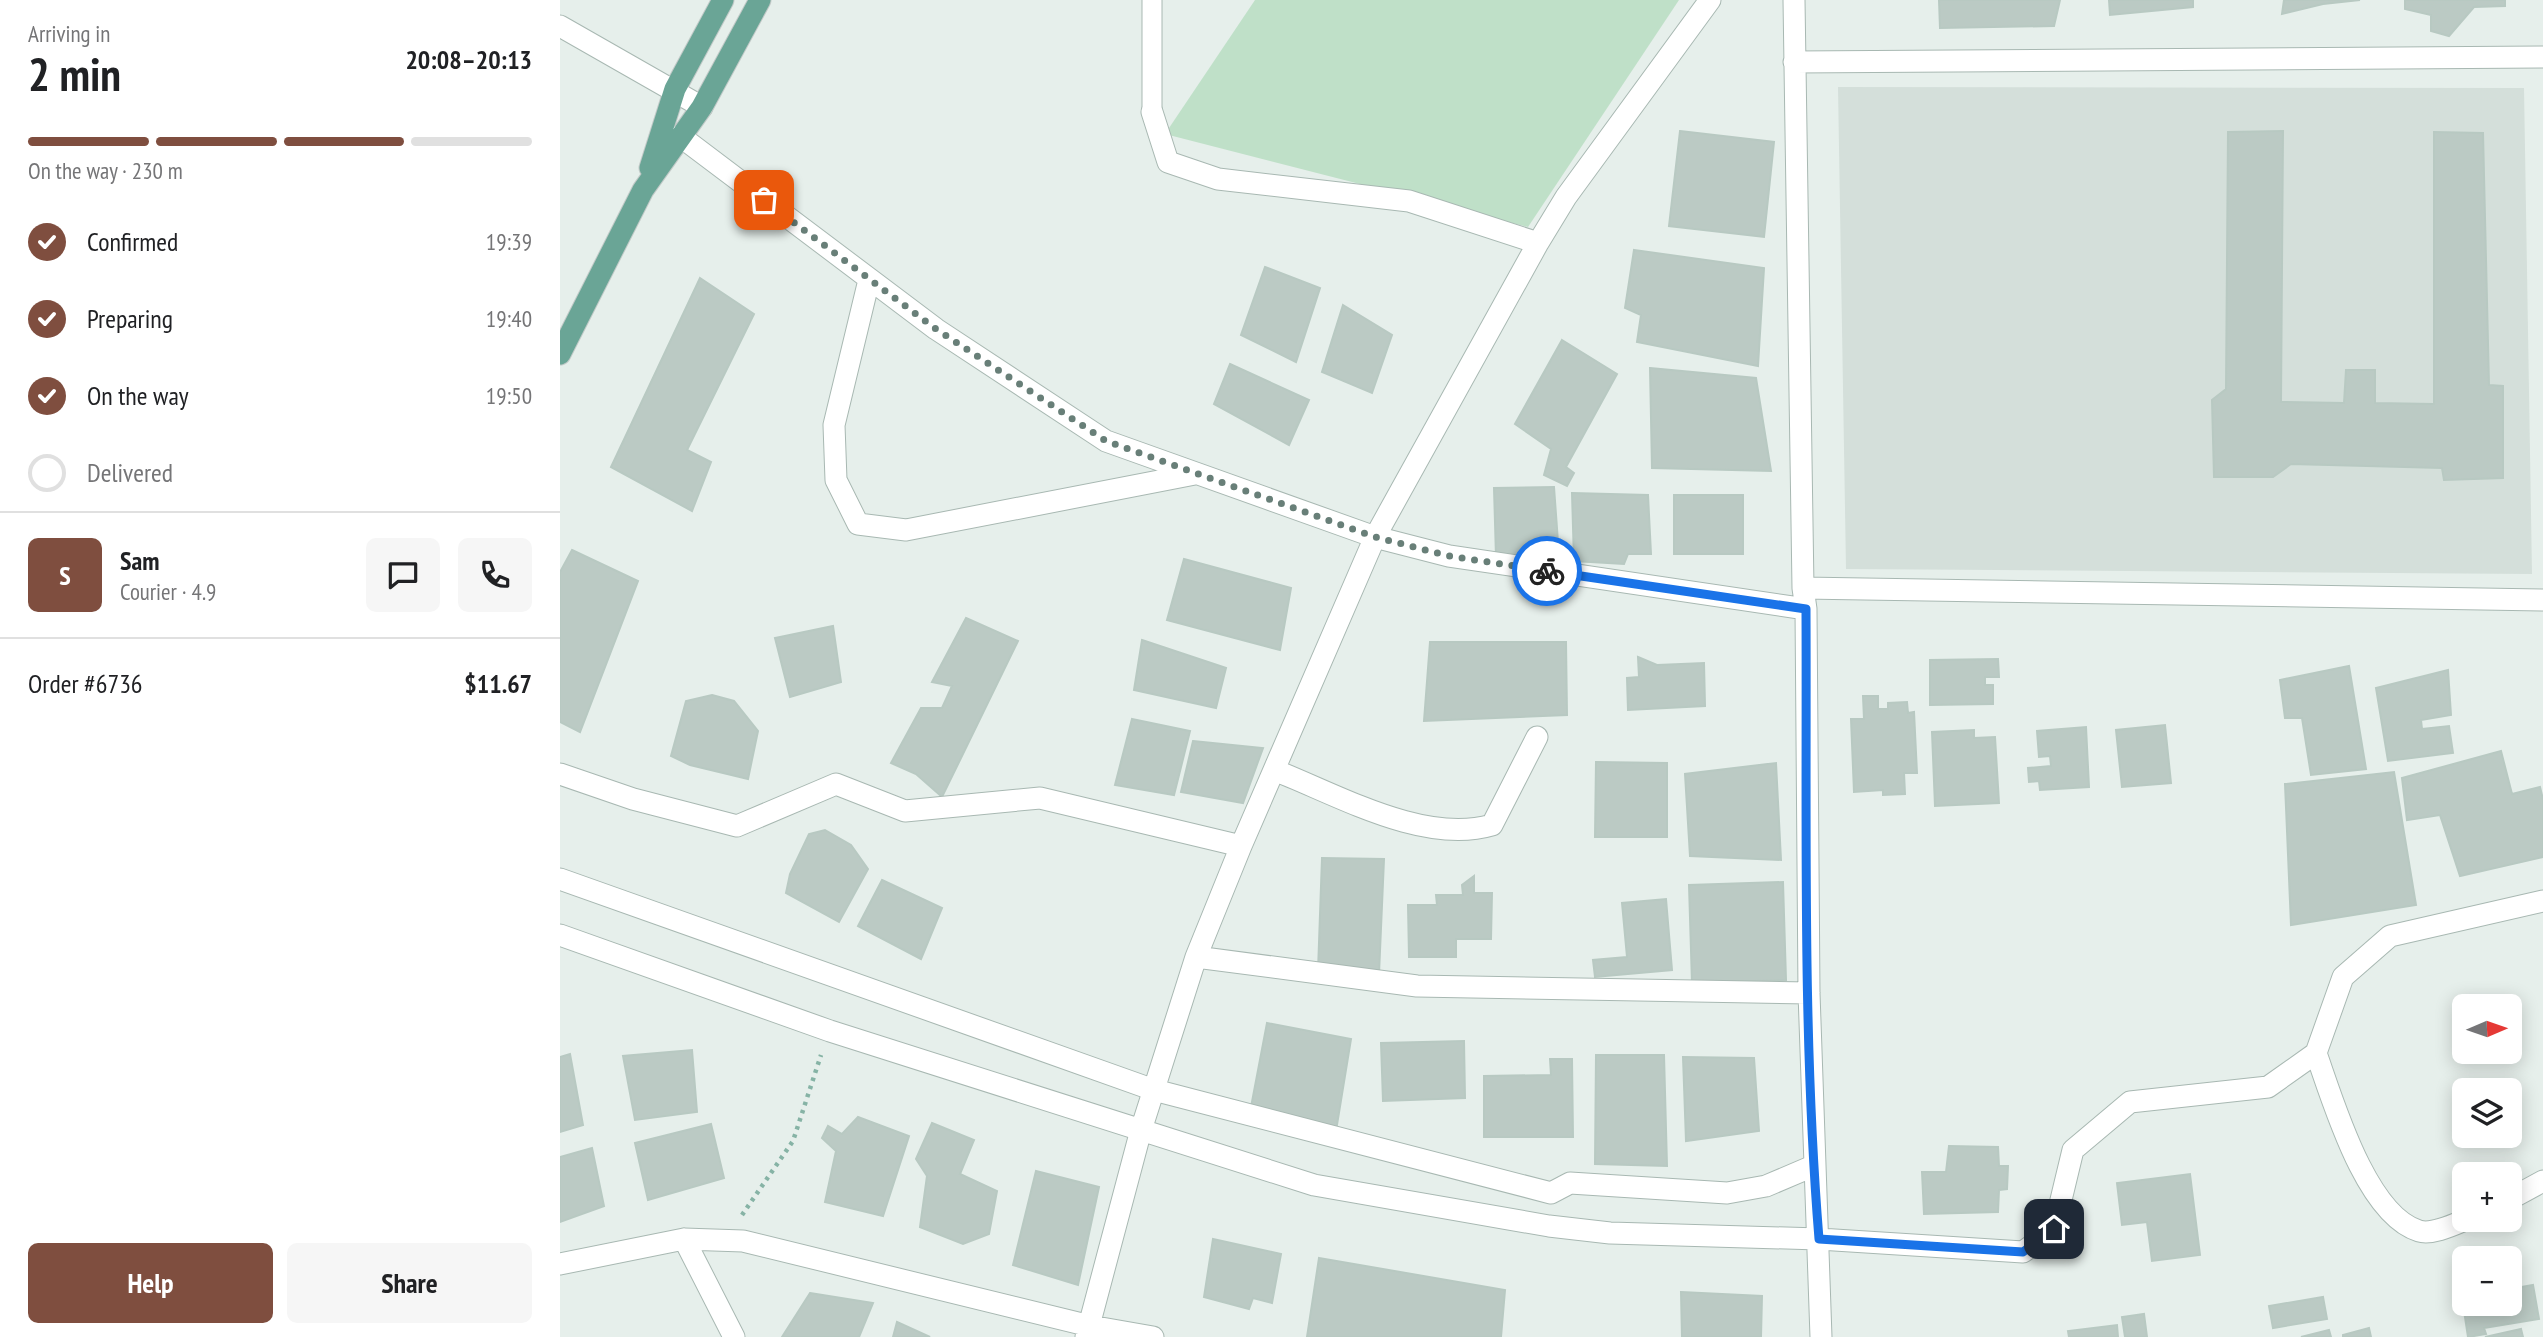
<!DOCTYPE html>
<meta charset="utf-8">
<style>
body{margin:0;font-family:"PT Sans Narrow",sans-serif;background:#f6f6f6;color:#202124;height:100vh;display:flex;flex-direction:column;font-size:26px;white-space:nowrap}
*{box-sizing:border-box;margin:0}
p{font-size:23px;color:#757577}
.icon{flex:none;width:38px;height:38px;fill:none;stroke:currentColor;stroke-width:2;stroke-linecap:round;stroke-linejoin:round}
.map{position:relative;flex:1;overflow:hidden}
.drawer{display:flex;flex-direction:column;background:#fff;width:560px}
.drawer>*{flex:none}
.needle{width:46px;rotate:88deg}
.controls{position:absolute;left:1892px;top:994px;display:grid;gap:14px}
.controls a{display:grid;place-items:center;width:70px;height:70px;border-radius:10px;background:#fff;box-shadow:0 4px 18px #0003;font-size:35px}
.pin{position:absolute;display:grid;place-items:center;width:60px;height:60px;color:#fff;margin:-30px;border-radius:14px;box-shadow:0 4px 10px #0006}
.courier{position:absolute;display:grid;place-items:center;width:70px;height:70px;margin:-35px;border:5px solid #1a73e8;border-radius:50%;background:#fff;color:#222;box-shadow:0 2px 9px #0007}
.head em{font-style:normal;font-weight:700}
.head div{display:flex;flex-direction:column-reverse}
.head{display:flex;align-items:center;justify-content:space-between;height:119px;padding:0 28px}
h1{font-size:46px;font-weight:700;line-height:52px}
.bar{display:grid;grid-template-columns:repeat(4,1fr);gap:10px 7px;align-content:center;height:84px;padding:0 28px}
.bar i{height:9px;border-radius:5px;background:#e0e0e0}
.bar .active{background:#7f4e3f}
.bar p{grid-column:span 4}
.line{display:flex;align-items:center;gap:18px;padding:0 28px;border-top:2px solid #e0e0e0}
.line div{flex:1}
.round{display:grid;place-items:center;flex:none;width:74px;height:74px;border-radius:10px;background:#f6f6f6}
ol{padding:0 28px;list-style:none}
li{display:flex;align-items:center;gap:21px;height:77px}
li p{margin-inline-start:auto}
li .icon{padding:7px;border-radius:50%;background:#7f4e3f;color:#fff;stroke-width:4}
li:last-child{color:#757577}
li i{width:38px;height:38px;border:4px solid #e0e0e0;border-radius:50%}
.primary-button{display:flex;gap:14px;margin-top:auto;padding:14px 28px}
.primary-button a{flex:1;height:80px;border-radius:10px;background:#7f4e3f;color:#fff;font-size:28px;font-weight:700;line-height:80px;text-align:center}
.primary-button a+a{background:#f6f6f6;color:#202124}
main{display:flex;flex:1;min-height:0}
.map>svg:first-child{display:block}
</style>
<main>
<section class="drawer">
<div class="head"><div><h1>2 min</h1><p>Arriving in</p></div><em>20:08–20:13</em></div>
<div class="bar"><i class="active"></i><i class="active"></i><i class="active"></i><i></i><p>On the way · 230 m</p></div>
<ol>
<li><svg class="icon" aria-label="check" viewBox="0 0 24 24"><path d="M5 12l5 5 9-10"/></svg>Confirmed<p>19:39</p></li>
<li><svg class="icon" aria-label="check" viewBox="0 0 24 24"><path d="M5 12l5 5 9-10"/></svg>Preparing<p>19:40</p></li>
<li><svg class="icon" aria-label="check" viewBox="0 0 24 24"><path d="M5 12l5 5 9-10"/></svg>On the way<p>19:50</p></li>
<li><i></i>Delivered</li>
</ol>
<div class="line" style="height:126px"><b class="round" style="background:#7f4e3f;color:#fff">S</b><div><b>Sam</b><p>Courier · 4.9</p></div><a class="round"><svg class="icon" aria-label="chat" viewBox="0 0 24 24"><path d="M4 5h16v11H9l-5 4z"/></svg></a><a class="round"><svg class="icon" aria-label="phone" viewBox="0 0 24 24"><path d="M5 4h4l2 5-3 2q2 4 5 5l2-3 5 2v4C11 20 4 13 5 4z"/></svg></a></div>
<div class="line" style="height:91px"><div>Order #6736</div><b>$11.67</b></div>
<div class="primary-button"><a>Help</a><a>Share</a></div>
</section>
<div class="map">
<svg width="1983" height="1337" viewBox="0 0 1983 1337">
<rect width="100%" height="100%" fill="#e6efeb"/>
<path fill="#d4dfda" d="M 1278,87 L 1964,88 L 1972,574 L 1286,569 Z"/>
<path fill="#bfe0c8" d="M 695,0 L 1119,0 L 968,227 L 605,134 Z"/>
<path fill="#bbcac4" stroke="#b8c9c2" stroke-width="2" d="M 1379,0 L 1500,0 L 1494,26 L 1380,28 Z
M 1549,0 L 1633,0 L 1633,7 L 1550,15 Z
M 1724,0 L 1800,0 L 1763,4 L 1722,14 Z
M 1845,0 L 1945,0 L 1945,6 L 1914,7 L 1889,36 L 1871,31 L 1871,15 L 1845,9 Z
M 1120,131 L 1214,142 L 1204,237 L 1109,226 Z
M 1723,131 L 1721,402 L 1784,403 L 1786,370 L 1815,370 L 1815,403 L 1874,404 L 1874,132 L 1923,133 L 1929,385 L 1943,386 L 1943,478 L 1884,480 L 1882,468 L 1731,464 L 1713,477 L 1654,477 L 1652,400 L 1666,389 L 1668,132 Z
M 1074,250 L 1204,268 L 1198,366 L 1077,342 L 1081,315 L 1065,308 Z
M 705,267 L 760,288 L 736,362 L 681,335 Z
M 140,278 L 194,314 L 127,450 L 151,462 L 132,511 L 51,467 Z
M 783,305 L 832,335 L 812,393 L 762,372 Z
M 1002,340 L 1057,374 L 1006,467 L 1014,473 L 1007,486 L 984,475 L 991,449 L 955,424 Z
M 670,364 L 749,400 L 729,445 L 654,404 Z
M 1090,368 L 1196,378 L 1211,471 L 1092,468 Z
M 994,487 L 999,556 L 936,557 L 934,488 Z
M 1012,493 L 1088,495 L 1091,554 L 1068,554 L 1064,564 L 1014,561 Z
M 1114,495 L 1183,495 L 1183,554 L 1114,554 Z
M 12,550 L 78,581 L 20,732 L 0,722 L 0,572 Z
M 624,559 L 731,588 L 720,650 L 607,620 Z
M 406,618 L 458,641 L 382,797 L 356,774 L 331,763 L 361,708 L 382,708 L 392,686 L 372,682 Z
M 273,626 L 281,682 L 230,697 L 215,638 Z
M 582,640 L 666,668 L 656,708 L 574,690 Z
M 870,642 L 1006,642 L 1007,715 L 864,721 Z
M 1078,657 L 1097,665 L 1144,663 L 1145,706 L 1068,710 L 1067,678 L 1079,677 Z
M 1438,659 L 1439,677 L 1425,677 L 1425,685 L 1433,685 L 1433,704 L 1370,705 L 1370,660 Z
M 1789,666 L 1806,769 L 1751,775 L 1742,718 L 1725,718 L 1720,680 Z
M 1888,670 L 1891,715 L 1861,720 L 1862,729 L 1889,726 L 1893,753 L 1828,761 L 1816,688 Z
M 152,695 L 174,701 L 198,731 L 188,779 L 130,765 L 111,756 L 126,701 Z
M 1303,696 L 1318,696 L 1318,709 L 1328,709 L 1328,703 L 1347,702 L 1348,713 L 1354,712 L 1357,773 L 1344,773 L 1345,794 L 1323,795 L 1323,790 L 1294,792 L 1291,719 L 1304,719 Z
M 572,719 L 630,731 L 614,795 L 555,785 Z
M 1605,725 L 1611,783 L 1562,787 L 1556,730 Z
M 1526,727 L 1529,787 L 1480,790 L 1479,781 L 1469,782 L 1468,768 L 1491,766 L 1490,756 L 1479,757 L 1477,731 Z
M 1414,730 L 1414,738 L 1435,737 L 1439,803 L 1375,806 L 1372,732 Z
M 633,741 L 703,748 L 683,803 L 621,792 Z
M 1941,751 L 1952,794 L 1980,787 L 1983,799 L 1983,857 L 1900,876 L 1880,815 L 1847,820 L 1842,778 Z
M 1036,762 L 1107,763 L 1107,837 L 1035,837 Z
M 1216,763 L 1221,860 L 1130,856 L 1125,774 Z
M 1834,772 L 1856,905 L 1731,925 L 1725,784 Z
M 265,830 L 291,845 L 308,869 L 279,922 L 226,893 L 230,874 L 249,834 Z
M 762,858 L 824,859 L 819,974 L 758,971 Z
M 914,876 L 914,893 L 932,893 L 931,939 L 896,939 L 896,957 L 849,957 L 848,905 L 877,905 L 876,895 L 903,895 L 902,885 Z
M 322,880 L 382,908 L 361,959 L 298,926 Z
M 1223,882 L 1226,980 L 1132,983 L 1129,885 Z
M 1106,899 L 1112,970 L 1035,977 L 1033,960 L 1067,957 L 1062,903 Z
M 707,1023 L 791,1039 L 776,1131 L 691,1107 Z
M 904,1041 L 905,1098 L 823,1101 L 821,1043 Z
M 132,1050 L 137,1112 L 75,1120 L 63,1056 Z
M 10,1054 L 23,1125 L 0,1132 L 0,1057 Z
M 1036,1055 L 1104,1055 L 1107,1166 L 1035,1164 Z
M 1123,1057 L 1194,1058 L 1199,1131 L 1126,1141 Z
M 990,1059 L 1012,1059 L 1013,1137 L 924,1137 L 924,1076 L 991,1075 Z
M 298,1117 L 349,1136 L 323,1216 L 265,1202 L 276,1151 L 262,1138 L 268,1126 L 282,1134 Z
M 372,1123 L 414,1140 L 400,1174 L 437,1191 L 429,1234 L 403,1244 L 360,1227 L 367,1176 L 356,1159 Z
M 151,1124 L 164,1178 L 88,1200 L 75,1143 Z
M 1389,1146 L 1438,1147 L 1439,1166 L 1448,1166 L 1447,1189 L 1439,1190 L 1438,1212 L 1364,1214 L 1362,1172 L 1386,1172 Z
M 32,1148 L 44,1206 L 0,1222 L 0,1157 Z
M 476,1171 L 539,1187 L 518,1285 L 453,1265 Z
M 1630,1174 L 1640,1255 L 1592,1261 L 1587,1222 L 1562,1225 L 1557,1183 Z
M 653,1239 L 721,1254 L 712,1303 L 693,1298 L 689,1309 L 644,1297 Z
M 759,1258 L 945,1290 L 941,1337 L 747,1337 Z
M 1973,1285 L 1979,1319 L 1924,1328 L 1926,1334 L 1908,1337 L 1902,1297 L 1904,1304 L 1950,1304 L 1950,1289 Z
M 1121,1292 L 1202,1296 L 1201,1337 L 1122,1337 Z
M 250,1293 L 313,1303 L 299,1337 L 222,1337 Z
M 1763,1297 L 1767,1319 L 1713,1328 L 1709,1306 Z
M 1584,1314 L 1587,1337 L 1565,1337 L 1562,1317 Z
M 337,1322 L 370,1337 L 333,1337 Z
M 1557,1325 L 1558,1337 L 1509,1337 L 1508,1331 Z
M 1809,1328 L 1811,1337 L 1783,1337 L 1783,1335 Z
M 1961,1329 L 1963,1337 L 1925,1337 Z
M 1769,1330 L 1771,1337 L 1741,1337 Z"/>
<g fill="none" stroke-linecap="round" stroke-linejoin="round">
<g stroke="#a8b8b2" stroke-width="21">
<path id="lane" d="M 592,0 L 592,112"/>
</g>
<g stroke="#a8b8b2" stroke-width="23">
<path id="street" d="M 1234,0 L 1243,588 L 1246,609 L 1249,993 L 1261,1337
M 0,26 L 142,107
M 1234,62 L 1983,57
M 592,112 L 608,162 L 658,179 L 849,201 L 978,243
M 120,136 L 376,329 L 546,441 L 815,537 L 889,556 L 1246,609
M 309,280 L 274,425 L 276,480 L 298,524 L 346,530 L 635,474
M 1243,588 L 1983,600
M 714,770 C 778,795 864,845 932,825 L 977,737
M 0,774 L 73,799 L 177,826 L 276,784 L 345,811 L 480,798 L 681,846
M 0,879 L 594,1090 L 991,1193 L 1010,1183 L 1167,1193 L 1206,1186 L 1253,1166
M 0,935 L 270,1031 L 754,1185 L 989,1226 L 1050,1233 L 1259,1239 L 1463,1252 L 1494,1229 L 1513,1150 L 1570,1102 L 1708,1087 L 1756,1053 L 1783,977 L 1830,936 L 1983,901
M 636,957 L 857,986 L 1249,993
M 1756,1053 C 1773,1101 1806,1215 1859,1231 C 1872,1235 1893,1225 1905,1220
M 1950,1199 L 1983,1181
M 124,1239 L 174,1337
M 0,1264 L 124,1239 L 183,1241 L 530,1326 L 593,1337
M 526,1337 L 581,1130 L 636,957 L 681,846 L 815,537 L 978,243 L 1006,197 L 1150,0"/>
</g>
<g stroke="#c2cac8" stroke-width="23">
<path id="primary" d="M 90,168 L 115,89 L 163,0
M 0,354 L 83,190 L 142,107 L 200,0"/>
</g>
<path stroke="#86b3a5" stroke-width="4.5" stroke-dasharray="3.5 5" stroke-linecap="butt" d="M 182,1215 L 233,1141 L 261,1055"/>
<use href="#lane" stroke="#fff" stroke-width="19"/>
<use href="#street" stroke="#fff" stroke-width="21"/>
<use href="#primary" stroke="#6aa596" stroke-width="21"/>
</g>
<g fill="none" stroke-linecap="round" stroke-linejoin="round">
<path stroke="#687f78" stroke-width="7" stroke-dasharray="0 12.6" d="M 204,200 L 376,329 L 546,441 L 815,537 L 889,556 L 987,571"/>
<path stroke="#1a73e8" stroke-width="9" d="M 987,571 L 1246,609 C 1247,818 1242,1030 1259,1239 L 1463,1252 L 1494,1229"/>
</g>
</svg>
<div class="controls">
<a><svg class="needle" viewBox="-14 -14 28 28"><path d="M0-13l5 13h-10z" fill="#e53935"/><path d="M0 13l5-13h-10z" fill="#757577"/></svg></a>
<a><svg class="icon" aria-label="layers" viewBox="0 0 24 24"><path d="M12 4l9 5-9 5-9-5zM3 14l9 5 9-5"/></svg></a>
<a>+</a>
<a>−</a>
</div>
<div class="pin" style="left:204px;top:200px;background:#ea580c"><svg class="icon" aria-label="bag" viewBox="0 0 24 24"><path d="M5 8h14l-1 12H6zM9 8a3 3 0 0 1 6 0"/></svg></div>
<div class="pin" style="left:1494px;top:1229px;background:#1f2937"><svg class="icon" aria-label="home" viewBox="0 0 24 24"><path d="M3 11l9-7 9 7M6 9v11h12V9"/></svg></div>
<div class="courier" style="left:987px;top:571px"><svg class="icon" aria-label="bike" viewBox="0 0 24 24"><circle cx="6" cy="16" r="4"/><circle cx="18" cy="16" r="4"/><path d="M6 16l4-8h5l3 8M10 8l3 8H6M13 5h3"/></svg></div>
</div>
</main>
